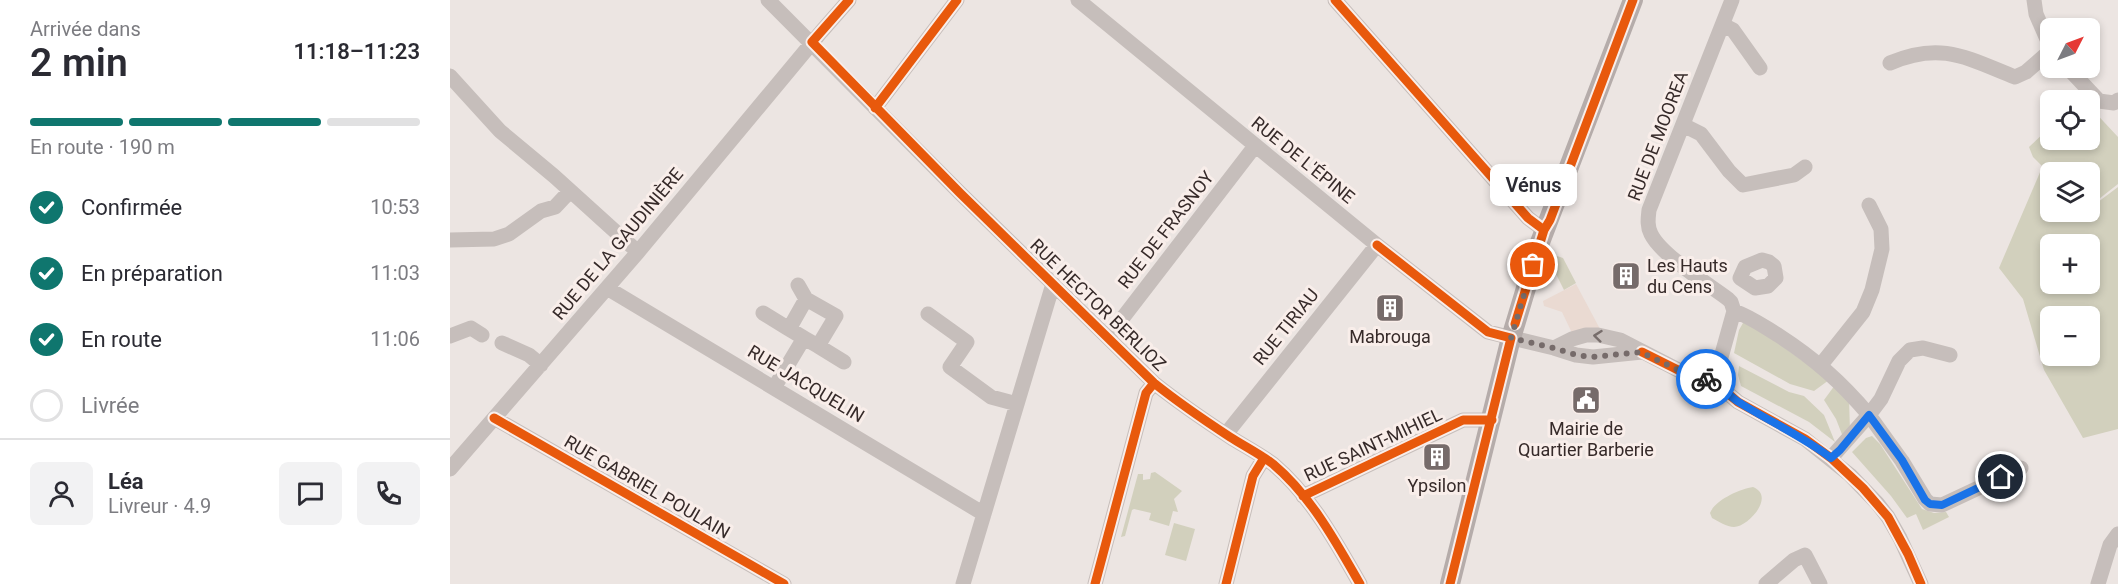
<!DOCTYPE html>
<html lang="fr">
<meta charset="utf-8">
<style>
body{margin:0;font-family:Roboto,sans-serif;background:#f2f2f3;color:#2b2b33;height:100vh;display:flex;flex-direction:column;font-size:22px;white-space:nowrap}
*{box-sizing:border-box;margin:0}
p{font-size:20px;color:#7c7c81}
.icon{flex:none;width:33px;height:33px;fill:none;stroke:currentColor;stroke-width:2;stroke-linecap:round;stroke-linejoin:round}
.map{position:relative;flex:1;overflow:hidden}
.sheet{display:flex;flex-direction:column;background:#fff;width:450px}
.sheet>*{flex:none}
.needle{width:39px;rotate:48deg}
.fabs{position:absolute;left:1590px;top:18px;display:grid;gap:12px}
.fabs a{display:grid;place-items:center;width:60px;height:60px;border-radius:9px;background:#fff;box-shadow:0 3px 9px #0003;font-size:30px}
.pin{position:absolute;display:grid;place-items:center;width:51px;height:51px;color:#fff;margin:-26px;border:3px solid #fff;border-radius:50%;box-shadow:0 2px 6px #0007}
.courier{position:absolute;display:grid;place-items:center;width:60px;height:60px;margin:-30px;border:4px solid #1a73e8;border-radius:50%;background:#fff;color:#222;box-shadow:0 2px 8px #0007}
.bubble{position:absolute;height:42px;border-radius:9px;background:#fff;box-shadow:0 3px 9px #0003;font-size:20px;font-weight:600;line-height:42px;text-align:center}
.summary em{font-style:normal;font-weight:600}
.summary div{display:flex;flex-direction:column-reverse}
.summary{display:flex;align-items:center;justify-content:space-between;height:102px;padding:0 30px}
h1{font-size:39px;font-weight:600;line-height:45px}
.bar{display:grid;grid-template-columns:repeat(4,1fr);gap:9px 6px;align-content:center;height:72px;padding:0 30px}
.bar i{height:8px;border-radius:4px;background:#e1e1e2}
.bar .on{background:#0f766e}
.bar p{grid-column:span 4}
.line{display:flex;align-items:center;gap:15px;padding:0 30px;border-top:2px solid #e1e1e2}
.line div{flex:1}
.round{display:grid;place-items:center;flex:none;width:63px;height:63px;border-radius:9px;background:#f2f2f3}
ol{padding:0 30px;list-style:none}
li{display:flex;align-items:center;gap:18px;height:66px}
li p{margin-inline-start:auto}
li .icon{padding:6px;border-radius:50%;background:#0f766e;color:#fff;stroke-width:4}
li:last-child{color:#7c7c81}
li i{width:33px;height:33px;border:3px solid #e1e1e2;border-radius:50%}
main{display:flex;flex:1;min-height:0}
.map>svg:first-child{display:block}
</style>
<main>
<section class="sheet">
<div class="summary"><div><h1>2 min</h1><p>Arrivée dans</p></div><em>11:18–11:23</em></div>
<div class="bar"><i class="on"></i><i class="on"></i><i class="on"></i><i></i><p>En route · 190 m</p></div>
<ol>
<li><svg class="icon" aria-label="check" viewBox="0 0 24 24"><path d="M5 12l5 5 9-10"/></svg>Confirmée<p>10:53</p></li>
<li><svg class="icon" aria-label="check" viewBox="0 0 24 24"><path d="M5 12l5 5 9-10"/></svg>En préparation<p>11:03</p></li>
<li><svg class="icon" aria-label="check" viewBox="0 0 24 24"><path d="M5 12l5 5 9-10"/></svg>En route<p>11:06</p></li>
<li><i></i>Livrée</li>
</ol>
<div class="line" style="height:108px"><a class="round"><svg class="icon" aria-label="person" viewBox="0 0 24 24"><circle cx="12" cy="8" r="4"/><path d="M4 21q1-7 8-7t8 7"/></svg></a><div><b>Léa</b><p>Livreur · 4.9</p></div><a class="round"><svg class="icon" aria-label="chat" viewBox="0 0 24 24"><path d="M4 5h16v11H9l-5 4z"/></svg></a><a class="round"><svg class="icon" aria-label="phone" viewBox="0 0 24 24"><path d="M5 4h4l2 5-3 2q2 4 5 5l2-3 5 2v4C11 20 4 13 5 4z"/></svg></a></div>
</section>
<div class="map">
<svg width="1668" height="584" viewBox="0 0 1668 584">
<rect width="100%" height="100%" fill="#ece5e2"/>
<path fill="#d2d0bd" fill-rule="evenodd" d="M 1640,107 L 1668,137 L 1668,184 L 1640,206 L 1640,172 L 1600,172 L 1600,174 L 1583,157 L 1579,147 L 1600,127 L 1600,140 L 1640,140 Z
M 1591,170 L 1600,179 L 1600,212 L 1640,212 L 1640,208 L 1668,187 L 1668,429 L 1633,438 L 1594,370 L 1573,299 L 1549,268 ZM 1640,244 L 1640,284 L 1600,284 L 1600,244 ZM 1600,316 L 1640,316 L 1640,356 L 1600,356 Z
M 1107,256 L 1113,258 L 1126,283 L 1114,290 L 1103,268 Z
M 1299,322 L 1379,380 L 1364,391 L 1340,384 L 1284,353 L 1289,330 L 1293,323 Z
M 1289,366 L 1339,392 L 1354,396 L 1374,415 L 1385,442 L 1359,422 L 1291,386 L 1288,375 Z
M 1385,385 L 1399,398 L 1400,431 L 1393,437 L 1386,419 L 1374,400 Z
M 1422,436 L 1430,444 L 1472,509 L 1484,513 L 1496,512 L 1499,517 L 1473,530 L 1466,514 L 1457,518 L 1441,496 L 1402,452 L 1416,438 Z
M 705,472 L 732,491 L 724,499 L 728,512 L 723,511 L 719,526 L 699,520 L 701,513 L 684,509 L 682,510 L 675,536 L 671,537 L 688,474 L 693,474 L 693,480 L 700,479 L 701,473 Z
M 1303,487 C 1326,496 1298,527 1284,527 C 1277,527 1268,521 1262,518 L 1260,513 C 1265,500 1290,489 1303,487 Z
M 724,523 L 745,529 L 736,561 L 715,555 Z"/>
<path fill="#eadad2" d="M 1126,284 L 1150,329 L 1122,333 L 1112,312 L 1094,306 L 1093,301 Z"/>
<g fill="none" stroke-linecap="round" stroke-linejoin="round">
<path stroke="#c6bebb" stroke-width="15" d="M 318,0 L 510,193 L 704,383 C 729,403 754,420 780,437 C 794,446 810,454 823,464 C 861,496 886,542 910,584
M 628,0 L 927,245 L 1038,332 L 1104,348 L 1126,355 L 1143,357 L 1192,352
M 885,0 L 1078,218 L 1094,230
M 1282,0 L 1199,210 C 1198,219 1197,226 1201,234 C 1211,255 1258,284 1278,299 L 1281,302 L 1284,311
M 1584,0 L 1586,14 L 1600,46
M 1273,25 L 1283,30 L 1310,68
M 1440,63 C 1491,41 1517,58 1565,77 L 1576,72 L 1600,51
M 1618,68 L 1649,101 L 1664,103 L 1668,100
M 0,76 L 50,131 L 104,176 L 188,252
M 425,108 L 507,0
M 1233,125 L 1251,134 L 1279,171 L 1293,185 L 1344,175 L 1355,167
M 0,240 L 44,239 L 59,234 L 91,211 L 105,207 L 120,191
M 1312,260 L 1319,262 L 1324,266 L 1326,278 L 1318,286 L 1305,288 L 1290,278 L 1295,267 Z
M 348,285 L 356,299
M 157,288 L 534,514
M 1284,311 C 1301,317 1313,326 1328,335 C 1365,359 1391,382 1419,415 L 1381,458
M 313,313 L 339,329
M 478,314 L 517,342 L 500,367 L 541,397 L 567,404
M 0,336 L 21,328 L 32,335
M 658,337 L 805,146
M 52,343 L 79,355 L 91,365
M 368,346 L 394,362
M 1104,348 L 1122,339 L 1136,335 L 1148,335 L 1170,340 L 1234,373 L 1262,380 L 1288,402 L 1355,439 L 1400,475 L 1427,503 L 1438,517 L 1450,538 L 1471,584
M 1500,355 L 1473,348 L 1460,350 L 1449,361 L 1431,399 L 1419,415 L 1452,461 L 1475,499 L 1480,504 L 1492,505 L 1571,468
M 1370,366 L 1413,312 L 1422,290 L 1432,249 L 1431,229 L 1419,205
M 1262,380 L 1270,361 L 1284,311
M 324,388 L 354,338 L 368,346 L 386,316 L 356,299 L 339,329 L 354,338
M 44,418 L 334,584
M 776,434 L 927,245
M 0,469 L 188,252 L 371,32 L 399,0
M 853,496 L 1013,420 L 1042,420
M 513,584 L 603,284
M 645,584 L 696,393 L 704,383
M 776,584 L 803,476 L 814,458
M 1316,584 L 1344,560 L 1355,555 L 1370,584
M 1648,584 L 1660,545 L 1668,534"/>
<path stroke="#b5acaa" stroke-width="20" d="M 1000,584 L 1061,338 L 1089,245 L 1183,0"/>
<g stroke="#f9eeea" stroke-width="13">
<path id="cycleway" d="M 399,0 L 362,42 L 510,193 L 704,383 C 729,403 754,420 780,437 C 794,446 810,454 823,464 C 861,496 886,542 910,584
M 885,0 L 1078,218 L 1094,230
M 425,108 L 507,0
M 927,245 L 1038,332 L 1061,338 L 1000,584
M 1065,324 L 1094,230 L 1100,220 L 1183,0
M 1192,352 L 1234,373 L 1262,380 L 1288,402 L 1355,439 L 1381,458 L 1413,488 L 1438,517 L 1458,554 L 1471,584
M 44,418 L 334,584
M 853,496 L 1013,420 L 1042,420
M 645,584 L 696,393 L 704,383
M 776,584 L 803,476 L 814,458"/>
</g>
<use href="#cycleway" stroke="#e8590c" stroke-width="9"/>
</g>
<defs><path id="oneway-chevron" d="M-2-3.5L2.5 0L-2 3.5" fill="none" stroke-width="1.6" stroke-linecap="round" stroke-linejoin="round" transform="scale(1.5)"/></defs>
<use stroke="#776d6b" href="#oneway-chevron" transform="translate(1148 336) rotate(-174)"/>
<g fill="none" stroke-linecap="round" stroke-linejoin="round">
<path stroke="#766b6a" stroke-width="6" stroke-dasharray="0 10.8" d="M 1083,265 L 1061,338 L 1104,348 L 1126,355 L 1143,357 L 1191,352 L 1234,373 L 1256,379"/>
<path stroke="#1a73e8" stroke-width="8" d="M 1256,379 C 1268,381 1277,394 1287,401 C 1318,421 1351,435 1381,458 L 1390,450 L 1419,415 L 1452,460 L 1475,500 L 1480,504 L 1492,505 L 1551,477"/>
</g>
<defs>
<g id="building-square" transform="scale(1.5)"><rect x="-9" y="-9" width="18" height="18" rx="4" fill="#766b6a" stroke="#f9eeea"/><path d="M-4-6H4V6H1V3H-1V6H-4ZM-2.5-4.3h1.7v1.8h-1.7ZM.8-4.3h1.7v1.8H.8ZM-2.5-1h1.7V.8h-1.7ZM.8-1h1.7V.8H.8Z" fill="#fff"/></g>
<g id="civic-square" transform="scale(1.5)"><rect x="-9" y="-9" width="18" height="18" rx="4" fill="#766b6a" stroke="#f9eeea"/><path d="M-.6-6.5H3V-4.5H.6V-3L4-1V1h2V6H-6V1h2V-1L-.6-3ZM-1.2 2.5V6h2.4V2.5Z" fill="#fff"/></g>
</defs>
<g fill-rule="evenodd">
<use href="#building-square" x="1176" y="276"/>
<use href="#building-square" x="940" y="308"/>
<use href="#civic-square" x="1136" y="400"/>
<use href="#building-square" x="987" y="457"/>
</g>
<g text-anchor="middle" stroke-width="6" stroke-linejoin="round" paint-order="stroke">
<g font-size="18" fill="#362a29" stroke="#f9eeea">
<text transform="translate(1208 136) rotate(-69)" y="6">RUE DE MOOREA</text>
<text transform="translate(853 160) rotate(39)" y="6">RUE DE L'ÉPINE</text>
<text transform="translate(716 230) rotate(-52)" y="6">RUE DE FRASNOY</text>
<text transform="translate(168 244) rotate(-50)" y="6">RUE DE LA GAUDINIÈRE</text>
<text transform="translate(648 305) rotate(44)" y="6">RUE HECTOR BERLIOZ</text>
<text transform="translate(836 327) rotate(-51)" y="6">RUE TIRIAU</text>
<text transform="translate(356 384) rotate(31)" y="6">RUE JACQUELIN</text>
<text transform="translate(923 445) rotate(-25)" y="6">RUE SAINT-MIHIEL</text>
<text transform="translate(197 487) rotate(30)" y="6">RUE GABRIEL POULAIN</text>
</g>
<g font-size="18" fill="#362a29" stroke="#f9eeea">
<text x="1197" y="272" text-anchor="start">Les Hauts<tspan x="1197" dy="21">du Cens</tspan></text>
<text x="940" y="343">Mabrouga</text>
<text x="1136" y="435">Mairie de<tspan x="1136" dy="21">Quartier Barberie</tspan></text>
<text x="987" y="492">Ypsilon</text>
</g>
</g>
</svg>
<div class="fabs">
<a><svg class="needle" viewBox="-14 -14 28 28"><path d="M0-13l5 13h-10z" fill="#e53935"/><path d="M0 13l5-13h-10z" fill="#7c7c81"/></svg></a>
<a><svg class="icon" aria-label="locate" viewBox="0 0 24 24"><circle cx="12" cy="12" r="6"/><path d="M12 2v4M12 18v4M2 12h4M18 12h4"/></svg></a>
<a><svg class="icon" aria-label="layers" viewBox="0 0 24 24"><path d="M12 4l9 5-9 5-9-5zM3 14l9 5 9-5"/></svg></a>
<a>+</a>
<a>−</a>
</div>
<div class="pin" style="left:1083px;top:265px;background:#ea580c"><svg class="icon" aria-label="bag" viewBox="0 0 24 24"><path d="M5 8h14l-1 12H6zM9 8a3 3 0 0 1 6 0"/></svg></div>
<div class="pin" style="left:1551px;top:477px;background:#1f2937"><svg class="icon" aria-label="home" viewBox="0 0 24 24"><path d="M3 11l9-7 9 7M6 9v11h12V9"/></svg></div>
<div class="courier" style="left:1256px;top:379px"><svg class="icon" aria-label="bike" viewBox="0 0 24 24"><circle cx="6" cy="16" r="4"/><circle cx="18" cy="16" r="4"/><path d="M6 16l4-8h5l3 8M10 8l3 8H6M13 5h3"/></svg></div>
<div class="bubble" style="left:1040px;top:164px;width:87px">Vénus</div>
</div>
</main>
